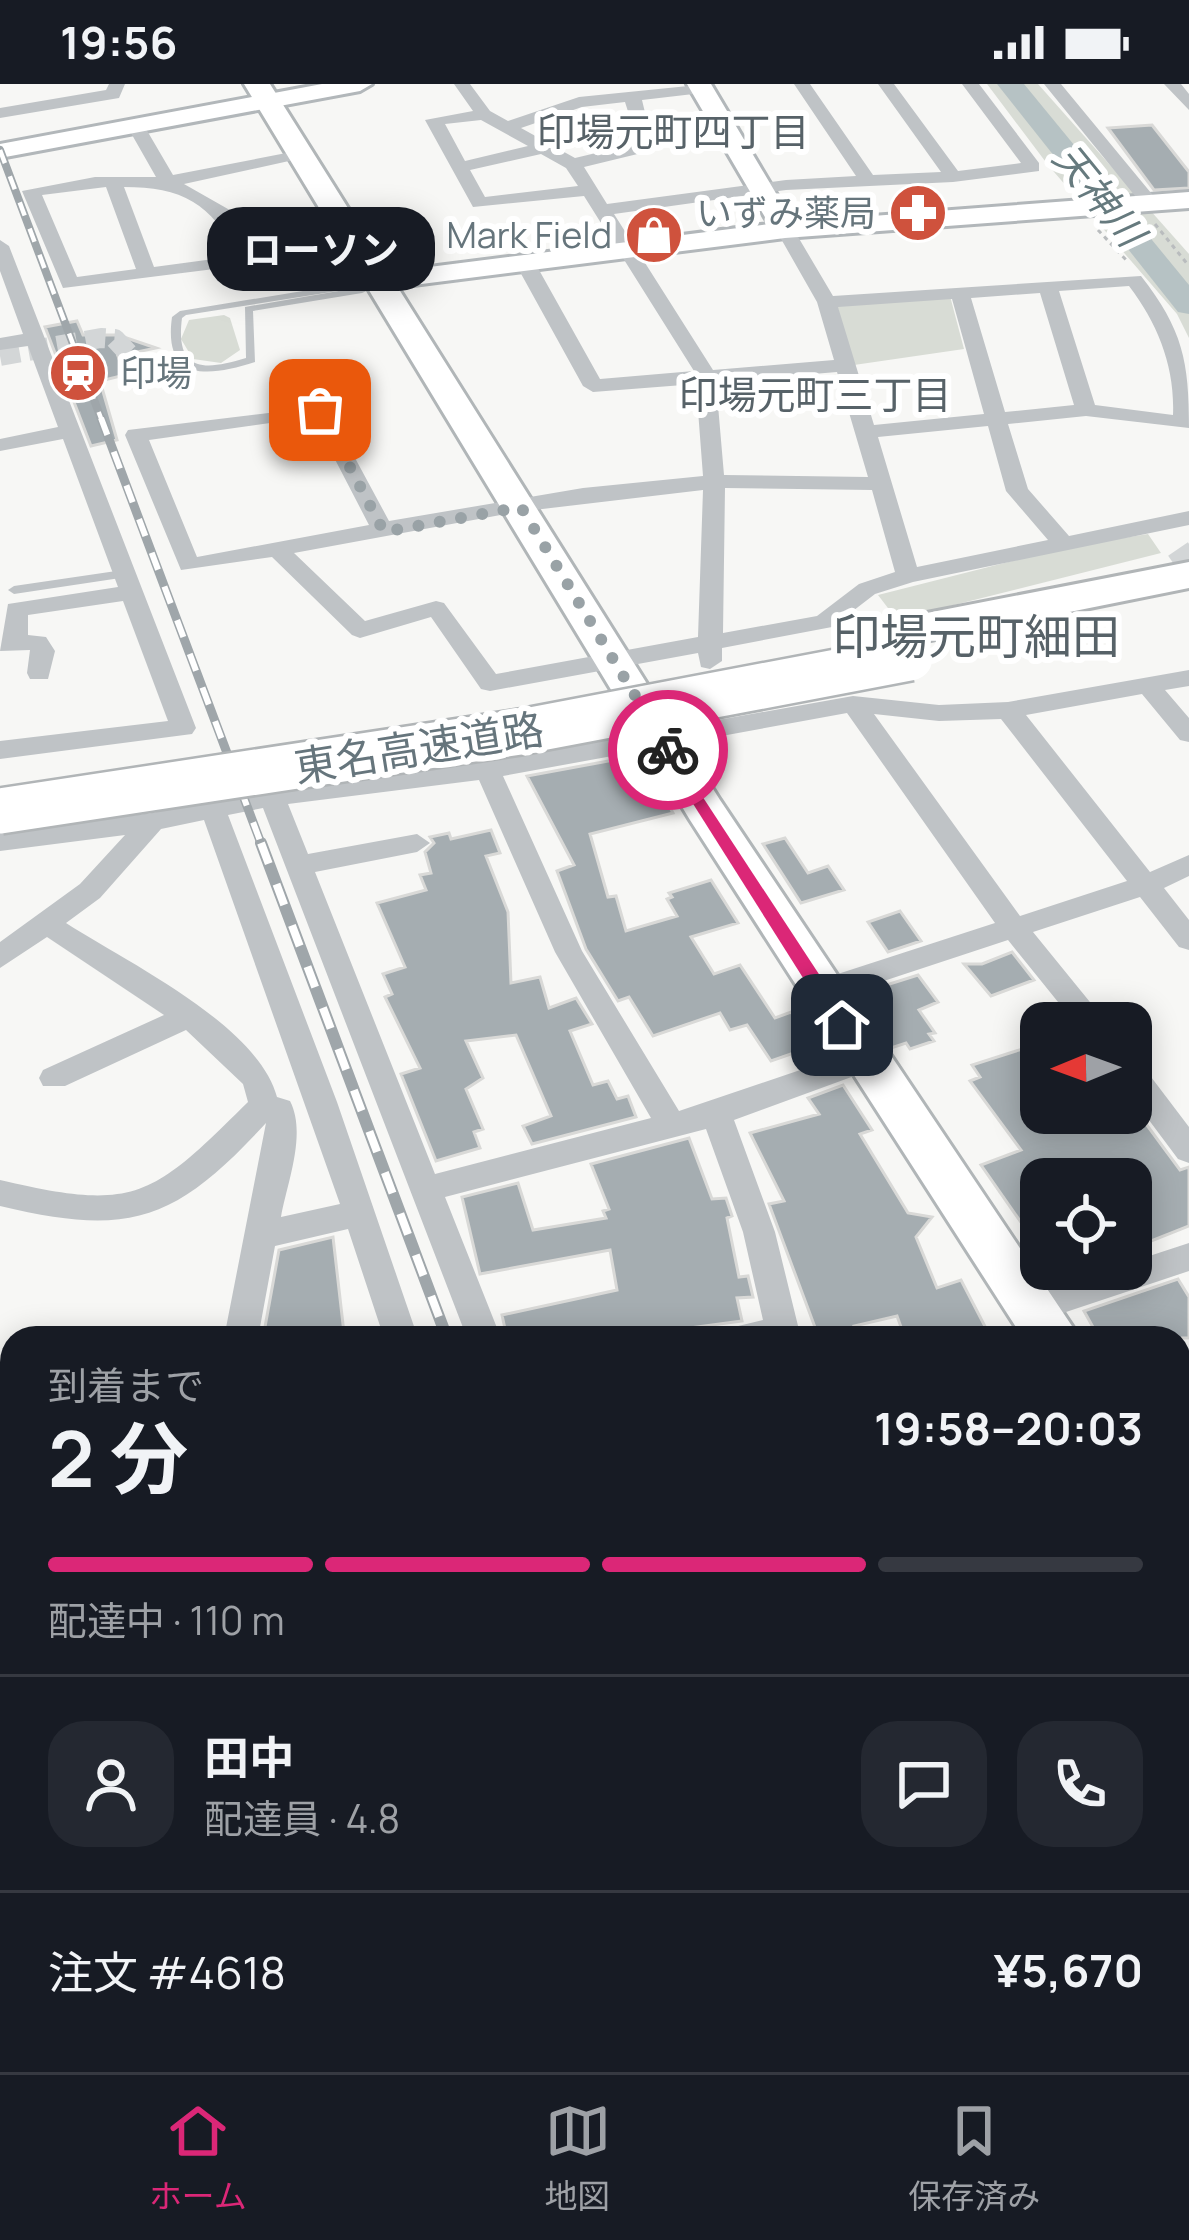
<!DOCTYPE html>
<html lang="ja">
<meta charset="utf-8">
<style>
body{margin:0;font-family:Manrope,"Noto Sans JP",sans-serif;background:#242831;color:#f1f3f6;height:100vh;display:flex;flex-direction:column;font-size:45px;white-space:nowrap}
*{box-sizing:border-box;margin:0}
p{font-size:39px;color:#9ea1a6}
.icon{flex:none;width:66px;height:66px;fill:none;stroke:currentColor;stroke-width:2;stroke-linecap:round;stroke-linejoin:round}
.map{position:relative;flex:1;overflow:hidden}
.details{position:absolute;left:0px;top:1242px;width:1191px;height:747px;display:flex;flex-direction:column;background:#171b24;border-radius:36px 36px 0 0;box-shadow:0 6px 30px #0003}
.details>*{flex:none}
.needle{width:78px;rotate:269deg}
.fabs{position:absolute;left:1020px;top:918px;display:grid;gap:24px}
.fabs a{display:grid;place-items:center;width:132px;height:132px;border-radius:24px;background:#171b24;box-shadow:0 6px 30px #0003;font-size:60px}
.pin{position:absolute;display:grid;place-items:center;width:102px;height:102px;color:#fff;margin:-51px;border-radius:24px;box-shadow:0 6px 18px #0006}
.courier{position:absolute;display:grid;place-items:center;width:120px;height:120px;margin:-60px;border:9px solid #db2777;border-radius:50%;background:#fff;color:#222;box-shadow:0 3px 15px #0007}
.bubble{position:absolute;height:84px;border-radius:36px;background:#171b24;box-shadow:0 6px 30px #0003;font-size:39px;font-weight:700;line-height:84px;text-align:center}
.summary em{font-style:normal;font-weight:700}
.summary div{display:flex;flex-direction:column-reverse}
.summary{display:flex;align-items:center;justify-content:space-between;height:204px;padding:0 48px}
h1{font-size:78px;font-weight:700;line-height:90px}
.bar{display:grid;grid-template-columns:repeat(4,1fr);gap:18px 12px;align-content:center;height:144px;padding:0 48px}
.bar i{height:15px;border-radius:9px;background:#363941}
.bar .active{background:#db2777}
.bar p{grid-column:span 4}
.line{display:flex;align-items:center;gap:30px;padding:0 48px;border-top:3px solid #363941}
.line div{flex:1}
.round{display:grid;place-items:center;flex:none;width:126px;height:126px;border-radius:36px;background:#242831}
.status{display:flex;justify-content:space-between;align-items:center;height:84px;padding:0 60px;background:#171b24;direction:ltr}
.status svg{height:33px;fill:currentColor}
.dock{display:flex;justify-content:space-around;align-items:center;height:168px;border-top:3px solid #363941;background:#171b24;font-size:33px;color:#9ea1a6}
.dock a{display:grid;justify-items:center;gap:6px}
.dock .active{color:#db2777}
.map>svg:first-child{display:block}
</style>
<div class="status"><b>19:56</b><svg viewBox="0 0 49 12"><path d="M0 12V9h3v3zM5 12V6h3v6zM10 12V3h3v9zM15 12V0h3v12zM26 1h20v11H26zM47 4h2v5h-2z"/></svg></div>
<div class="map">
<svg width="1189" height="1988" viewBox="0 0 1189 1988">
<rect width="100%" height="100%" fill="#f7f7f5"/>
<path fill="#d8dcd5" d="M 987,0 L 1038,0 L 1189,170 L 1189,254 L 1177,230 L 1048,81 Z
M 950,212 L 964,265 L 854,281 L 837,221 Z
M 224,231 L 230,234 L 240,266 L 221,279 L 193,275 L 181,255 L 189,236 Z
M 1148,450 L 1161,469 L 914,531 L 891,528 L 878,511 L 1067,463 Z"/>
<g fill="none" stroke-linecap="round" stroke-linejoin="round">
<path fill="#b6c2c4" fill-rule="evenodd" d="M 997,0 L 1024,0 L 1189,201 L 1189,230 L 1178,228 Z"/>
</g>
<path fill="#a5adb1" stroke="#d9d9d7" stroke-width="3" d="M 1152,41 L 1189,88 L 1189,104 L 1154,106 L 1108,44 Z
M 77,237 L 83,251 L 118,251 L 156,264 L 118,272 L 125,291 L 100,297 L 117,356 L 91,362 L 45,243 Z
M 641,671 L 673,729 L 590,750 L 608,813 L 616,812 L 626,847 L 677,832 L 667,815 L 672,813 L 669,809 L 711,796 L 738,839 L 691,853 L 714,890 L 740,881 L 775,934 L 791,928 L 814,962 L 771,977 L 747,941 L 730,946 L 720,929 L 653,952 L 629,913 L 618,917 L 586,865 L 557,787 L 574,781 L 527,692 Z
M 491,746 L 500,769 L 486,772 L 508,828 L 511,899 L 540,893 L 549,924 L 576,914 L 592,940 L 570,947 L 593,1001 L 608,997 L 617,1015 L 628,1012 L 636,1033 L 532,1060 L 523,1042 L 551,1032 L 516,951 L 466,957 L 483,994 L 466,1005 L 483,1045 L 474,1048 L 480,1064 L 436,1077 L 401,990 L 420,984 L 385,913 L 392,910 L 383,890 L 405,883 L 377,819 L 426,806 L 420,791 L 431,789 L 425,768 L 434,759 L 430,753 L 449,749 L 451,755 Z
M 785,754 L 808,789 L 828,782 L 844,806 L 801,819 L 763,760 Z
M 900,827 L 921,857 L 888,868 L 868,838 Z
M 1012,868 L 1034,896 L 991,912 L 964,880 L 982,880 Z
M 918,891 L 938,918 L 919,926 L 935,949 L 929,950 L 934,957 L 910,965 L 906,959 L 891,964 L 878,944 L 887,941 L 864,908 Z
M 1041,959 L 1041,1029 L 1138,1029 L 1180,1086 L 1189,1083 L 1189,1142 L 1131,1165 L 1131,1095 L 1118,1077 L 1066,1095 L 1041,1095 L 1041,1167 L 981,1081 L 1021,1066 L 970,997 L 980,993 L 972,981 Z
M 843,1001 L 872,1046 L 860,1050 L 908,1129 L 932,1133 L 916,1153 L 937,1204 L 961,1196 L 991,1254 L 905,1254 L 897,1232 L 854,1242 L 858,1254 L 819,1254 L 769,1120 L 784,1117 L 750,1049 L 819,1030 L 808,1014 Z
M 689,1054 L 712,1115 L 726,1114 L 732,1132 L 727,1134 L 739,1193 L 748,1192 L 753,1213 L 737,1214 L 742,1237 L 615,1254 L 507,1254 L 502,1231 L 617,1206 L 610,1166 L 480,1190 L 462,1113 L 518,1099 L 533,1146 L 606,1134 L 603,1127 L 609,1125 L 591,1080 Z
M 333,1153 L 344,1249 L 263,1254 L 279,1166 Z
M 1178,1195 L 1189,1213 L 1189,1254 L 1099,1254 L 1084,1227 Z"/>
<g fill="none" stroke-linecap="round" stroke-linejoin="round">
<path stroke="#d3d6d7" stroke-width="20" stroke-dasharray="20 9" stroke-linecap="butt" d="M 0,272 L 101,254 L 115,255 L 129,270"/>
<path stroke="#d3d6d7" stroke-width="24" stroke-dasharray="24 12" stroke-linecap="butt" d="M 1178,465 L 1189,481"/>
<g stroke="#b2b7ba" stroke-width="6">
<path id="secondary" d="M 322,0 L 372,0 L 360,7 L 0,74 L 0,60 Z
M 687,0 L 711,0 L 793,138 L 1189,108 L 1189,124 L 785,154 L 382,205 L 368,197 L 382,189 L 769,140 Z
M 0,1514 L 12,1519 L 12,1577 L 0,1572 Z
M 271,1977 L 331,1977 L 335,1988 L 275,1988 Z
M 939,1977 L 1024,1977 L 1028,1988 L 943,1988 Z"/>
</g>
<g stroke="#b1b6b8" stroke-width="6">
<path id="primary" d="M 244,0 L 270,0 L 720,716 L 1080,1254 L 1023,1254 L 690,736 Z
M 1179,1412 L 1189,1416 L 1189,1480 L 1179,1477 Z"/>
</g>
<g stroke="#b1b5b7" stroke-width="6">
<path id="highway" d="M 1189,478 L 1189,504 L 896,563 L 880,559 L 873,549 L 880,539 L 896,535 Z"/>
</g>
<path stroke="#b9bcbe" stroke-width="3" stroke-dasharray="4.5 4.5" stroke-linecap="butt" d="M 1155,140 L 1189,182
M 1098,146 L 1127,177"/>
<path fill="#bfc3c6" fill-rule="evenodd" d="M 382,194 L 385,195 L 385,199 L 362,209 L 253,227 L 255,278 C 208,293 163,298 172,233 L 180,227 ZM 356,204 L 245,223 L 246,274 C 204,287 175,288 182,234 L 186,231 Z
M 123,486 L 127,487 L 127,493 L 14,510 L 8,506 L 14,502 Z"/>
<path fill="#bfc3c6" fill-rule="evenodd" d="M 109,0 L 125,0 L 119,14 L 0,34 L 0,24 L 106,6 Z
M 454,0 L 470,0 L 490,27 L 508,37 L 579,13 L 708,0 L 708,8 L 702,9 L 642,16 L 654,66 L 584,83 L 607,120 L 786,96 L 856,92 L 794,0 L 810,0 L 873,91 L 941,88 L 878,0 L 894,0 L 958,87 L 1021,79 L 962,0 L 979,0 L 1039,79 L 1039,87 L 953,98 L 786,106 L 614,130 L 713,286 L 834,276 L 817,218 L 776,146 L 785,140 L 794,146 L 833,212 L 1141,192 C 1183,246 1189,277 1189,344 L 1086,332 L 1008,340 L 1028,405 L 1069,452 L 1189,427 L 1189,441 L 913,498 L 875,510 L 832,543 L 722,564 L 722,577 L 710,585 L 701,583 L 698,569 L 490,607 L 481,605 L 431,533 L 360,554 L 352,551 L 272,473 L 181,486 L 125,351 L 128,346 L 327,322 L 389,437 L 583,404 L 703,392 L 696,300 L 593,308 L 583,302 L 514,177 L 517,173 L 534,177 L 600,295 L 694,287 L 584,112 L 473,123 L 425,36 L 473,27 ZM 625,18 L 638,59 L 575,74 L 521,44 L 582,23 ZM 481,36 L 528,62 L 465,77 L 445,40 ZM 541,70 L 566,84 L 578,102 L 485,113 L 470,86 ZM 1129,202 C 1158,240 1175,283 1173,331 L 1095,321 L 1059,207 ZM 1040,209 L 1074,321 L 1005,328 L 971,214 ZM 952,215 L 984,330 L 874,341 L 838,223 ZM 837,288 L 868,393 L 724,391 L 716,298 ZM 313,333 L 369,441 L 197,473 L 149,356 ZM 988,342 L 1006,407 L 1048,456 L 917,483 L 878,353 ZM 725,404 L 872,406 L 895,488 L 859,500 L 817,532 L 723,549 ZM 703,406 L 698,553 L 496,590 L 444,519 L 436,517 L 365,537 L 294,469 L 517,428 Z
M 1044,0 L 1061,0 L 1156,115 L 1156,123 L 1144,123 Z
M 1164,0 L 1181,0 L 1189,10 L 1189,26 Z
M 130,38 L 142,38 L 173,91 L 307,65 L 307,73 L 184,100 L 235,129 L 257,176 L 254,180 L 63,204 L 22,107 L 95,93 L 156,93 L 127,42 ZM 106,103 L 136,185 L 77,193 L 42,111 ZM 124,103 C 181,103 213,119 236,172 L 154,183 Z
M 0,156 L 9,162 L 196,644 L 192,650 L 0,675 L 0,657 L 168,637 L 123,517 L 28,531 L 28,551 L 46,553 L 55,567 L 48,595 L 30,595 L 27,589 L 30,566 L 0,567 L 8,520 L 118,503 L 63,355 L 0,367 L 0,355 L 58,343 L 28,262 L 0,266 L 0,254 L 23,250 L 0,187 Z
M 1189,586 L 1189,602 L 1165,606 L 1189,634 L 1189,658 L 1180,656 L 1142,610 L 1026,631 L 1150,788 L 1189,771 L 1189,792 L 1164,804 L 1189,836 L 1189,866 L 1179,863 L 1140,813 L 1033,848 L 1107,939 L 1075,939 L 1008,856 L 820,918 L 810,915 L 806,907 L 810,899 L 995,839 L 847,629 L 503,692 L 582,867 L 679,1027 L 865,964 L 876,968 L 880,976 L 876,984 L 734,1036 L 775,1148 L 801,1254 L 725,1254 L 730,1244 L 763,1236 L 743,1148 L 706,1045 L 445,1113 L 501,1254 L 467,1254 L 263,724 L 228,731 L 337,1018 L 418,1254 L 384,1254 L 348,1145 L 275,1162 L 258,1254 L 224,1254 L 266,1039 C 175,1138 130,1153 0,1122 L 0,1096 C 136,1128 151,1114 248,1018 L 243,1000 L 186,946 L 65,1002 L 43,1002 L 39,994 L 43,986 L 164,931 L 47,853 L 0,884 L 0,858 L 80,800 L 125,751 L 0,767 L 0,749 L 152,729 L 272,704 L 488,677 L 853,612 L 939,621 L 1008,618 ZM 874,630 L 939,637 L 1001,635 L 1127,797 L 1020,832 ZM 479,696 L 555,868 L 651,1034 L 435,1090 L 315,788 L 417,768 L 430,759 L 417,750 L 308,770 L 288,720 ZM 204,736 L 340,1120 L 281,1133 C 287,1099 307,1050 290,1017 L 277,1013 C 257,940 128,879 66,839 L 100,814 L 161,745 Z
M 1131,977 L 1142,981 L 1189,1043 L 1189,1079 L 1178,1075 L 1131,1012 Z
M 1189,1159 L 1189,1187 L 1033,1239 L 1021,1235 L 1016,1225 L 1021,1215 L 1111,1185 L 1131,1185 L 1131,1178 Z
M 0,1635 L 12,1640 L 12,1688 L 0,1683 Z
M 547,1977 L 591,1977 L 592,1988 L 548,1988 Z
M 1095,1977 L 1139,1977 L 1143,1988 L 1099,1988 Z"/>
<use href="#secondary" fill="#fff" fill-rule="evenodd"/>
<use href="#primary" fill="#fff" fill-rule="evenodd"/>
<use href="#highway" fill="#fff" fill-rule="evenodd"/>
<g stroke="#9fa6aa" stroke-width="8">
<path id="rail-far3" d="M 0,66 L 102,337"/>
</g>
<g stroke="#9fa6aa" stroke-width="9">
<path id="rail-far2" d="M 101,334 L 262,762"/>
</g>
<g stroke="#9fa6aa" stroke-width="12">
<path id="rail-far1" d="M 261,759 L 447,1254"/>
</g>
<g stroke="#9fa6aa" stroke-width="14">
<path id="rail" d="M 496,1977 L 497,1988
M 517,1977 L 517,1988"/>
</g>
<use href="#rail-far3" stroke="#fff" stroke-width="4.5" stroke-dasharray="14" stroke-linecap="butt"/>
<use href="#rail-far2" stroke="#fff" stroke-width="6" stroke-dasharray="18" stroke-linecap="butt"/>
<use href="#rail-far1" stroke="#fff" stroke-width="8" stroke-dasharray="22" stroke-linecap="butt"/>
<use href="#rail" stroke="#fff" stroke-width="9" stroke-dasharray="28" stroke-linecap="butt"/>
<g stroke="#b1b5b7" stroke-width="50" stroke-linecap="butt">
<path id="highway-bridge" d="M 0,727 L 520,648 L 910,574"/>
</g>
<use href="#highway-bridge" stroke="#fff" stroke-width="45"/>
</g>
<path fill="#db2777" d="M 668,660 L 849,936 L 849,946 L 836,946 L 659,666 Z"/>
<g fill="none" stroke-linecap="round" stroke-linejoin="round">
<path stroke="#99a2a6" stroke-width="12" stroke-dasharray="0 21.6" d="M 320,326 L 384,448 L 521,423 L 668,666"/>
</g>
<defs>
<g id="pharmacy-disc" transform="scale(3)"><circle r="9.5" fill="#cf523d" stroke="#fff"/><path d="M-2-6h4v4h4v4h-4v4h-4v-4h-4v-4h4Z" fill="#fff"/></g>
<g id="shop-disc" transform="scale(3)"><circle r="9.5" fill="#cf523d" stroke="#fff"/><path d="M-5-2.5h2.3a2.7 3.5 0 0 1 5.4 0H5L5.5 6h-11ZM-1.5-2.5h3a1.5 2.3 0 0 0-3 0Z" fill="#fff"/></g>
<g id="station-disc" transform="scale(3)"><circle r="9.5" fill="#cf523d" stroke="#fff"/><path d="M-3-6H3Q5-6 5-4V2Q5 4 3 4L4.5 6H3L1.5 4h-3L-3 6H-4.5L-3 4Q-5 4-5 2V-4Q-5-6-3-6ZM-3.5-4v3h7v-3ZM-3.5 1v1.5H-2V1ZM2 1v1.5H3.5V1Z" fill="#fff"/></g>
</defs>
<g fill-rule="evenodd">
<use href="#pharmacy-disc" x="918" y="129"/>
<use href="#shop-disc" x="654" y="151"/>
<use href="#station-disc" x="78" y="289"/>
</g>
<g text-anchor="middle" stroke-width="12" stroke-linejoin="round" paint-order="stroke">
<g font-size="36" fill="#66757c" stroke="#fff" text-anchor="end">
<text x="876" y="142">いずみ薬局</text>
<text x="612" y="164">Mark Field</text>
<text x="120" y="302" text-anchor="start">印場</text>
</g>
<g font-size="39" fill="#576268" stroke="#fff">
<text x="673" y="62">印場元町四丁目</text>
<text x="815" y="325">印場元町三丁目</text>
</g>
<g font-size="39" font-style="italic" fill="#667a7e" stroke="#fff">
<text transform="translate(1099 111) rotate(51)" y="14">天神川</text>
</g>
<g font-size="42" fill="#66757c" stroke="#fff">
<text transform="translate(419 664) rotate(-9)" y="15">東名高速道路</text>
</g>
<g font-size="48" fill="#576268" stroke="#fff">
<text x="976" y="570">印場元町細田</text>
</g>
</g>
</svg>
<div class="fabs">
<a><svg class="needle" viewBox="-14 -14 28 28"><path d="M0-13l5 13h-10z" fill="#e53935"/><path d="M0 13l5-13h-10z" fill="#9ea1a6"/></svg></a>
<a><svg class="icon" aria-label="locate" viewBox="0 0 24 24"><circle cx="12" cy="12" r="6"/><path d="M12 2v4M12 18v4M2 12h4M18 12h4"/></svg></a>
</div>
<div class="pin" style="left:320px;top:326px;background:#ea580c"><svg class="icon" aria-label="bag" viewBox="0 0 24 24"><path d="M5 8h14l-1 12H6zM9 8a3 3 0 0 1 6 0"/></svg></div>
<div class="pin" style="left:842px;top:941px;background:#1f2937"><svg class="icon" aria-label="home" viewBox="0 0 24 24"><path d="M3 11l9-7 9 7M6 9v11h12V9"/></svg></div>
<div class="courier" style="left:668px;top:666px"><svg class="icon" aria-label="bike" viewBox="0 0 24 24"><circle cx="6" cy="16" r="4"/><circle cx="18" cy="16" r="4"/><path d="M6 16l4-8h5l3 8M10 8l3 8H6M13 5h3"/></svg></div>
<div class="bubble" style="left:207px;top:123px;width:228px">ローソン</div>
<section class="details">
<div class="summary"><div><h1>2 分</h1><p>到着まで</p></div><em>19:58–20:03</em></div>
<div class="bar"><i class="active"></i><i class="active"></i><i class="active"></i><i></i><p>配達中 · 110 m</p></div>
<div class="line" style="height:216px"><a class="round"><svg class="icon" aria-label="person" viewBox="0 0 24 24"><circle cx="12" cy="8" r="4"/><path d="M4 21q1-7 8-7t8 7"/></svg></a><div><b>田中</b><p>配達員 · 4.8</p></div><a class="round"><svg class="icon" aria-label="chat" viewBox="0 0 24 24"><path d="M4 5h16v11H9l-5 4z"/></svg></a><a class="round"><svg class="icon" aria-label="phone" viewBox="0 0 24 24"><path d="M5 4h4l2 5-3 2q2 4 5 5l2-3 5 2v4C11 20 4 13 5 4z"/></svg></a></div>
<div class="line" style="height:156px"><div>注文 #4618</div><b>¥5,670</b></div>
</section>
</div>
<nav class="dock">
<a class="active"><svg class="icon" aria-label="home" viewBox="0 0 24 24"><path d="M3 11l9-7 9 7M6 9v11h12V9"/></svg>ホーム</a>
<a><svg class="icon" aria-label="map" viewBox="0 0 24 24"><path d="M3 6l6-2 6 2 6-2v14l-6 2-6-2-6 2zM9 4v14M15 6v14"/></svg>地図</a>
<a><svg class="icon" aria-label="saved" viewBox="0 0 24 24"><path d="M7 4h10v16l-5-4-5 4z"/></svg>保存済み</a>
</nav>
